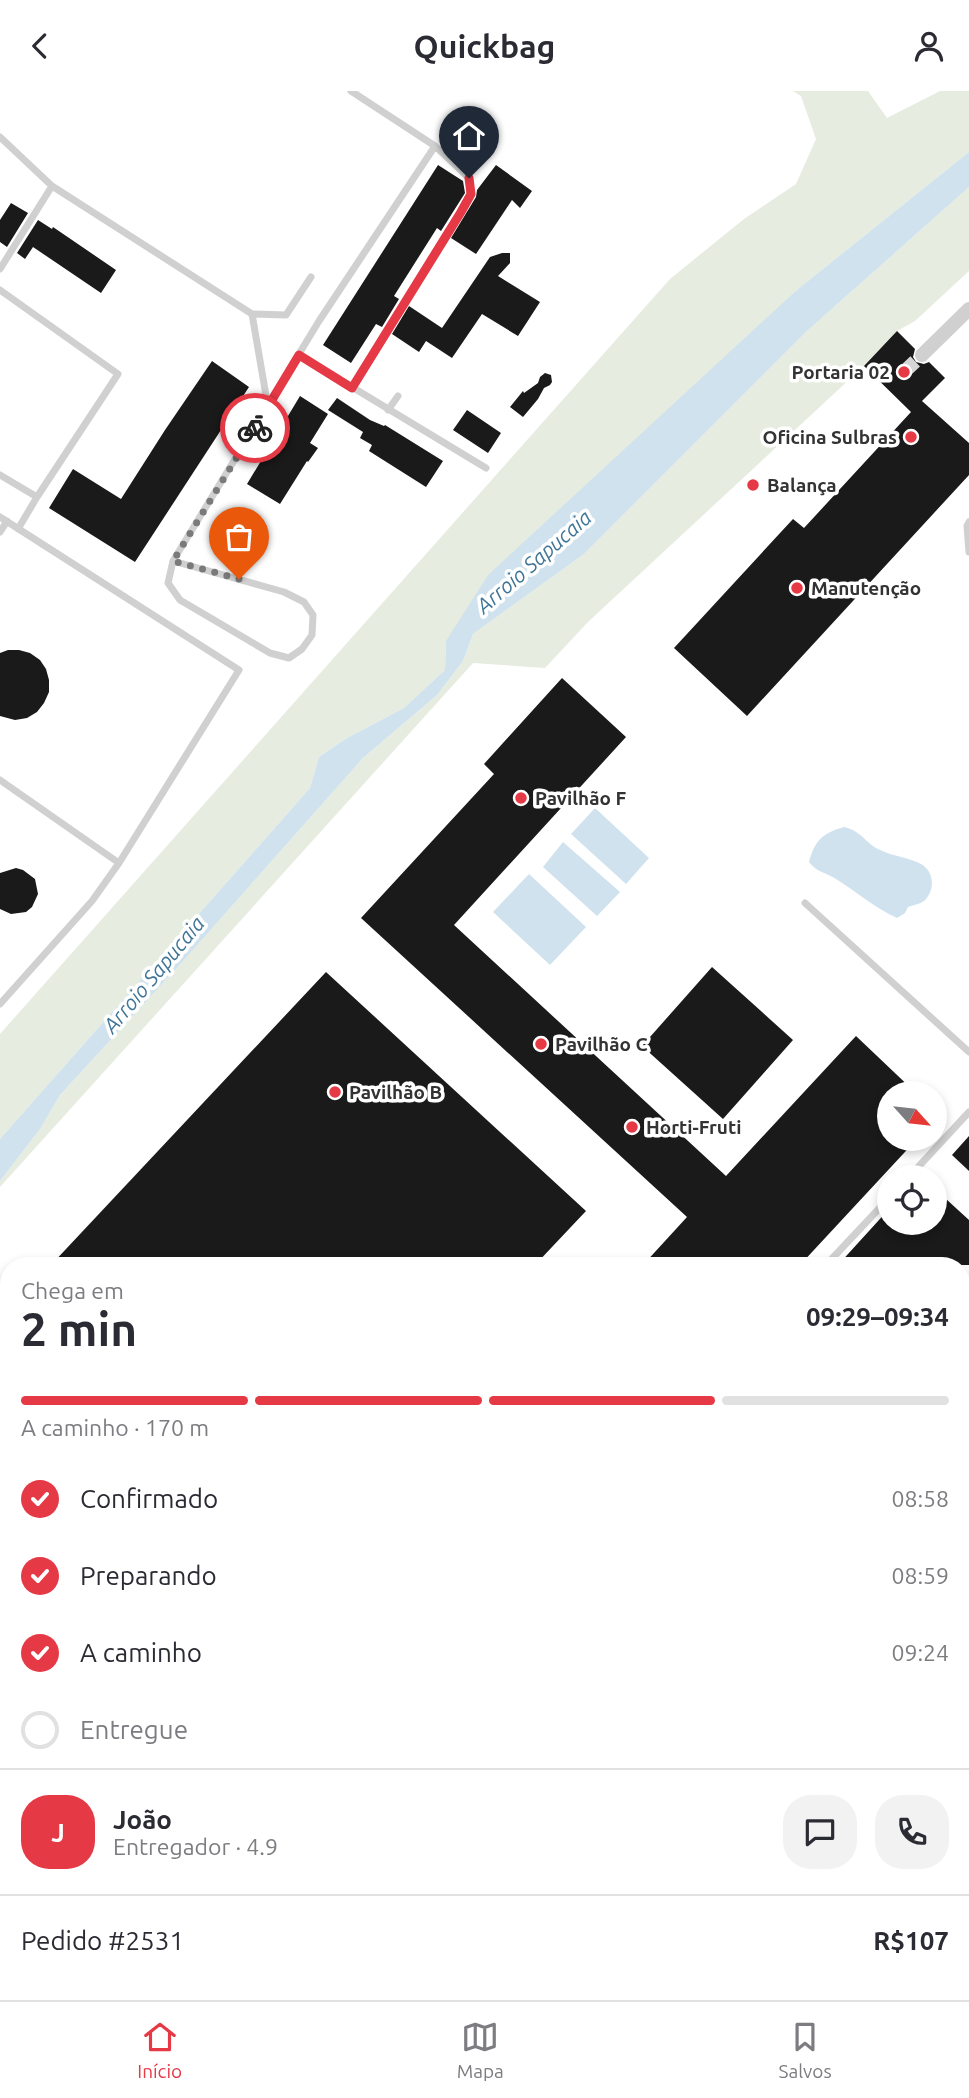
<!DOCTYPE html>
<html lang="pt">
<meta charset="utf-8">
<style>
body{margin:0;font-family:Ubuntu,sans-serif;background:#f2f2f3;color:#2b2b33;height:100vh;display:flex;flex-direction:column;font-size:26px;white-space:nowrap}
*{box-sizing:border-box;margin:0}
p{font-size:23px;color:#7c7c81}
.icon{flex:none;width:38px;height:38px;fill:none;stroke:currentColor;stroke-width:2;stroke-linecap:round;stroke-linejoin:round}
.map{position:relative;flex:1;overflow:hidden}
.panel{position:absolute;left:0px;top:1166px;width:970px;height:744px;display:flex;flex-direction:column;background:#fff;border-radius:28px 28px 0 0;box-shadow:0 4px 10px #0003}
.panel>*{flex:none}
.needle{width:46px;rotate:117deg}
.buttons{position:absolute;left:877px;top:990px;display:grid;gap:14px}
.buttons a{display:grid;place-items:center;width:70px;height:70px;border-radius:50%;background:#fff;box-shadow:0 4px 10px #0003;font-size:35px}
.pin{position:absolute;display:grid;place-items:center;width:60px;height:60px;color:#fff;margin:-72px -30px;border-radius:50% 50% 50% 0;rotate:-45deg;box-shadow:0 0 7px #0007}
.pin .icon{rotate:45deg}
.courier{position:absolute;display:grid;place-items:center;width:70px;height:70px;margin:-35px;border:5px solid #e63946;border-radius:50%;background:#fff;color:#222;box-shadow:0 2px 9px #0007}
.overview em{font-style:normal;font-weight:600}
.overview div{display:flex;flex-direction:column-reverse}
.overview{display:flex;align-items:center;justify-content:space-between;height:119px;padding:0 21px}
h1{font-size:46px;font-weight:600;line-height:52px}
.bar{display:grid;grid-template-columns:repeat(4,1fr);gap:10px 7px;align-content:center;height:84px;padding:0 21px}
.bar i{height:9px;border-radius:5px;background:#e1e1e2}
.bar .on{background:#e63946}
.bar p{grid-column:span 4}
.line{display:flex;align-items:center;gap:18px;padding:0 21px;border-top:2px solid #e1e1e2}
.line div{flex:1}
.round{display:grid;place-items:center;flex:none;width:74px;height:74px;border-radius:28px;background:#f2f2f3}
ol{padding:0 21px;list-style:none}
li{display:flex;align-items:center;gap:21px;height:77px}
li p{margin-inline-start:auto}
li .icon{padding:7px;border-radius:50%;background:#e63946;color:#fff;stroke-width:4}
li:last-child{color:#7c7c81}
li i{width:38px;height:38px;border:4px solid #e1e1e2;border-radius:50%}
header{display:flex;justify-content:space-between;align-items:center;height:91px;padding:0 21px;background:#fff;font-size:32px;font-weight:600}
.tab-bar{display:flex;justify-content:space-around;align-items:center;height:98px;border-top:2px solid #e1e1e2;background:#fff;font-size:19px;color:#7c7c81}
.tab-bar a{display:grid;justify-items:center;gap:4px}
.tab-bar .on{color:#e63946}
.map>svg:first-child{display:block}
</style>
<header><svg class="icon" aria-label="back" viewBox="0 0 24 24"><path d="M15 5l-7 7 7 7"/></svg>Quickbag<svg class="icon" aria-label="person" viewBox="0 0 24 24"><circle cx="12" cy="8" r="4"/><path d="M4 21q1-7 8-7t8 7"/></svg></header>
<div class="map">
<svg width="969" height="1909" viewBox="0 0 969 1909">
<rect width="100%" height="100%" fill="#fff"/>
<path fill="#e6ecdf" d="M 793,0 L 868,0 L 887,27 L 940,0 L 969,0 L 969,61 L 798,198 L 446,550 L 445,579 L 404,617 L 347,647 L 319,666 L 310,697 L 0,1048 L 0,943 L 670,188 L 744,128 L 796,93 L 816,48 L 801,5 Z
M 969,96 L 969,180 L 915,230 L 897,240 L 866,273 L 588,531 L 545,577 L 473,572 L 0,1096 L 0,1090 L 40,1038 L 60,1004 L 184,869 L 363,667 L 437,604 L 463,570 L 473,543 L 584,463 L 807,240 Z"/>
<path fill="#cfe2ee" d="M 969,61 L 969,96 L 807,240 L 584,463 L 473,543 L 463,570 L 437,604 L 363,667 L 184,869 L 60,1004 L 40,1038 L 0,1090 L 0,1048 L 310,697 L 319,666 L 347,647 L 404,617 L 445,579 L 446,550 L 488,484 L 798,198 Z
M 595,717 L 649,767 L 626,793 L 571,743 Z
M 844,736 C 862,740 866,753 880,759 C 892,765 911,767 921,773 C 935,781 935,800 924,810 C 920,813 913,814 908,816 L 905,822 L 897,827 C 875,817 857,801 836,788 C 827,782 816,781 809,771 C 815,749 823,742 844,736 Z
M 563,751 L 620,801 L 597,825 L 543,776 Z
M 529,783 L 586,836 L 550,874 L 493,821 Z"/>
<path fill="#1a1a1a" d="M 438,74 L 463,90 L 465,102 L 441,140 L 437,137 L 394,205 L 399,208 L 382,236 L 376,233 L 351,272 L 323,254 Z
M 496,74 L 532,100 L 520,117 L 512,109 L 476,163 L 451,147 L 476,106 L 477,99 Z
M 11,112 L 28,122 L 7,156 L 0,151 L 0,129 Z
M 38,129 L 52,138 L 53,136 L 116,179 L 101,202 L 33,156 L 25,168 L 17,162 Z
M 502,162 L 510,162 L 510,172 L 498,185 L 540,211 L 518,245 L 482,223 L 452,267 L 426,250 L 419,261 L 392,243 L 409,215 L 442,237 L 490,166 Z
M 897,240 L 915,258 L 913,266 L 916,271 L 924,273 L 929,271 L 945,287 L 922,310 L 969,352 L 969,384 L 747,625 L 674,557 L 793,428 L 804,437 L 911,321 L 864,275 Z
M 212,270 L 249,296 L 135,471 L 49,417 L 73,378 L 121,408 L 165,339 Z
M 545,282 L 551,284 L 552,291 L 550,294 L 544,297 L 538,308 L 523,326 L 510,316 L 523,300 L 524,302 L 538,292 L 540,286 Z
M 300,305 L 328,323 L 310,352 L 318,357 L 308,371 L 307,370 L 280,413 L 247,393 Z
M 337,307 L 370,329 L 384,335 L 385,334 L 443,370 L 426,396 L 369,360 L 372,354 L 360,347 L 363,341 L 328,319 Z
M 467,319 L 501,342 L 488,362 L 453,339 Z
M 8,559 L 19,559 L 30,562 L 40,569 L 46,578 L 49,589 L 49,601 L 44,612 L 37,621 L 27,627 L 15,629 L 0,625 L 0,562 Z
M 562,587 L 626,646 L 454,834 L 726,1085 L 856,945 L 917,1003 L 889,1003 L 889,1048 L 917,1048 L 800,1174 L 643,1174 L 687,1126 L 361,827 L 494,683 L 484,673 Z
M 16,777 L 23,779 L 35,788 L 38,803 L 32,816 L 26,821 L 11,823 L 0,818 L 0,782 Z
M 712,876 L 793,949 L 723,1028 L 642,955 Z
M 326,881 L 586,1120 L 535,1174 L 51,1174 Z
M 969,1045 L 969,1080 L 952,1064 Z
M 934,1097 L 969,1129 L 969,1174 L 838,1174 L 889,1118 L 889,1132 L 934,1132 Z"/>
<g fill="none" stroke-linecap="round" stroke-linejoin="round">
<path stroke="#d6d6d6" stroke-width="14" stroke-dasharray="14 7" stroke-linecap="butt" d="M 905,280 L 922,264"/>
<path stroke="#d0d0d0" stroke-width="7" d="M 0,46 L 52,95 L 0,178
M 52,95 L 252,223 L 286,224 L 311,186
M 0,199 L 118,283 L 37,406
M 252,223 L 268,316
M 299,264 L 486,377
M 352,297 L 471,103 L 469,87 L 435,55
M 388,319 L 398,305
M 0,384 L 37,406 L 18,438
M 0,426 L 239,579 L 119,772 L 92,810 L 0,913
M 969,431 L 967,435 L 969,461
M 0,441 L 7,430
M 173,470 L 284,501 L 304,511 L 313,524 L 312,544 L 302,558 L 289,567 L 270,562 L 180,509 L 168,492 L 173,470 L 319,230 L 435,55 L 351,0
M 0,689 L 119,772
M 805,812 L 969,961
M 908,1087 L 969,1021
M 826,1174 L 889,1107
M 961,1430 L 969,1421
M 0,1576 L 9,1579
M 961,1664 L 969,1671
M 961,1762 L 969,1754
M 148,1900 L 150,1909
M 710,1900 L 731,1909
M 786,1900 L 796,1909
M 815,1909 L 823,1900"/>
<path stroke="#d0d0d0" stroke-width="14" d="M 922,264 L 969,218"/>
<path stroke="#bdbdbd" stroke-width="21" d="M 0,1647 L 9,1651
M 0,1787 L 9,1793
M 254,1900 L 274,1909
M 594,1900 L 614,1909"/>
<path stroke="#9a9a9a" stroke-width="26" d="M 0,1736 L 9,1740
M 0,1759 L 9,1763
M 328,1900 L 347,1909
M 384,1900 L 404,1909"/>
<g stroke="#888" stroke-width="7">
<path id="rail" d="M 12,1900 L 25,1909
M 0,1906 L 4,1909"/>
</g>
<use href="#rail" stroke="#fff" stroke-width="4.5" stroke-dasharray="13" stroke-linecap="butt"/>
</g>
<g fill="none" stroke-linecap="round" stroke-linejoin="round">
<path stroke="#7a7a7a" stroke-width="7" stroke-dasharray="0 12.6" d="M 239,488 L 173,470 L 255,337"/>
<path stroke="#e63946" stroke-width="9" d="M 255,337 L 299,264 L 352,297 L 461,121 L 471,103 L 469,87"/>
</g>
<g fill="#e63946" stroke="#fff" stroke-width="2.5">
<circle cx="904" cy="281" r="7"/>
<circle cx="911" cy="346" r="7"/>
<circle cx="753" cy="394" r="7"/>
<circle cx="797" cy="497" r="7"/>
<circle cx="521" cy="707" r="7"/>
<circle cx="541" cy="953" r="7"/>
<circle cx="335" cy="1001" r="7"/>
<circle cx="632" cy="1036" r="7"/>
</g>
<g text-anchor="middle" stroke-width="7" stroke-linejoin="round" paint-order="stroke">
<g font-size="19" font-weight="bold" fill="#333" stroke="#fff" text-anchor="start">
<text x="890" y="288" text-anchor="end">Portaria 02</text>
<text x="897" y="353" text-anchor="end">Oficina Sulbras</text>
<text x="767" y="401">Balança</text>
<text x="811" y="504">Manutenção</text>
<text x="535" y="714">Pavilhão F</text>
<text x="555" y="960">Pavilhão C</text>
<text x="349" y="1008">Pavilhão B</text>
<text x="646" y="1043">Horti-Fruti</text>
</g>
<g font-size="21" font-style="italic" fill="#3f7597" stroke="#fff">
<text transform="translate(534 471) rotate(-41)" y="7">Arroio Sapucaia</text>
<text transform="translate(154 884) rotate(-50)" y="7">Arroio Sapucaia</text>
</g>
</g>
</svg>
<div class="buttons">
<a><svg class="needle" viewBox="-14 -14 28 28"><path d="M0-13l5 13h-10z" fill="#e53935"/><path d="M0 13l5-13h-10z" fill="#7c7c81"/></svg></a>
<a><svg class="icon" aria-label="locate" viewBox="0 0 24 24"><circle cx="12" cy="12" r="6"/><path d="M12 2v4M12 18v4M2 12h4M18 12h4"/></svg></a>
</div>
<div class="pin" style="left:239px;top:488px;background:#ea580c"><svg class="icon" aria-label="bag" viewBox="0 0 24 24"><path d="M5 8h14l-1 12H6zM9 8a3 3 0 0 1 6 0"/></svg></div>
<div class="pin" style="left:469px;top:87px;background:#1f2937"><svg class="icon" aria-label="home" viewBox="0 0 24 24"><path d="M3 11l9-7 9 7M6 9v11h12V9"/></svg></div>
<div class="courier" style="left:255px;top:337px"><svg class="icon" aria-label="bike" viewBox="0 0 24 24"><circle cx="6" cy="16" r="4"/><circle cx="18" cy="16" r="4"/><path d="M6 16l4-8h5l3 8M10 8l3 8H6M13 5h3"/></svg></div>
<section class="panel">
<div class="overview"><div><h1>2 min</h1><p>Chega em</p></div><em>09:29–09:34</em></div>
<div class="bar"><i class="on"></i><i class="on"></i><i class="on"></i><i></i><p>A caminho · 170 m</p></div>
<ol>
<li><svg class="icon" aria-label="check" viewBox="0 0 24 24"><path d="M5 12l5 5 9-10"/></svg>Confirmado<p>08:58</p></li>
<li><svg class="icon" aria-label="check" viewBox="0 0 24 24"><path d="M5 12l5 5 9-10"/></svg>Preparando<p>08:59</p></li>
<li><svg class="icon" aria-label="check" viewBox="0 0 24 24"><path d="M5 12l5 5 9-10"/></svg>A caminho<p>09:24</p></li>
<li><i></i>Entregue</li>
</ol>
<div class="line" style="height:126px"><b class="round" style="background:#e63946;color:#fff">J</b><div><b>João</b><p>Entregador · 4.9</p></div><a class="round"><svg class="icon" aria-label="chat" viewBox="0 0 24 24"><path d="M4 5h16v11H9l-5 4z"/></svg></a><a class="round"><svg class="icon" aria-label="phone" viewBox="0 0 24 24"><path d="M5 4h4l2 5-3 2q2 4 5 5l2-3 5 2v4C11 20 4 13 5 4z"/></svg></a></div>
<div class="line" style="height:91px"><div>Pedido #2531</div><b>R$107</b></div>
</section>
</div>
<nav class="tab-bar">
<a class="on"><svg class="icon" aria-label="home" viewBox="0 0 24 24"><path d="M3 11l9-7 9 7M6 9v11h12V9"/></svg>Início</a>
<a><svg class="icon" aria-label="map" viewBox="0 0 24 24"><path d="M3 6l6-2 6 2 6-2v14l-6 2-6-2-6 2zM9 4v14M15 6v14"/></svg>Mapa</a>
<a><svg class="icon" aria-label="saved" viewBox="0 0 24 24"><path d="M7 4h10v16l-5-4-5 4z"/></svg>Salvos</a>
</nav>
